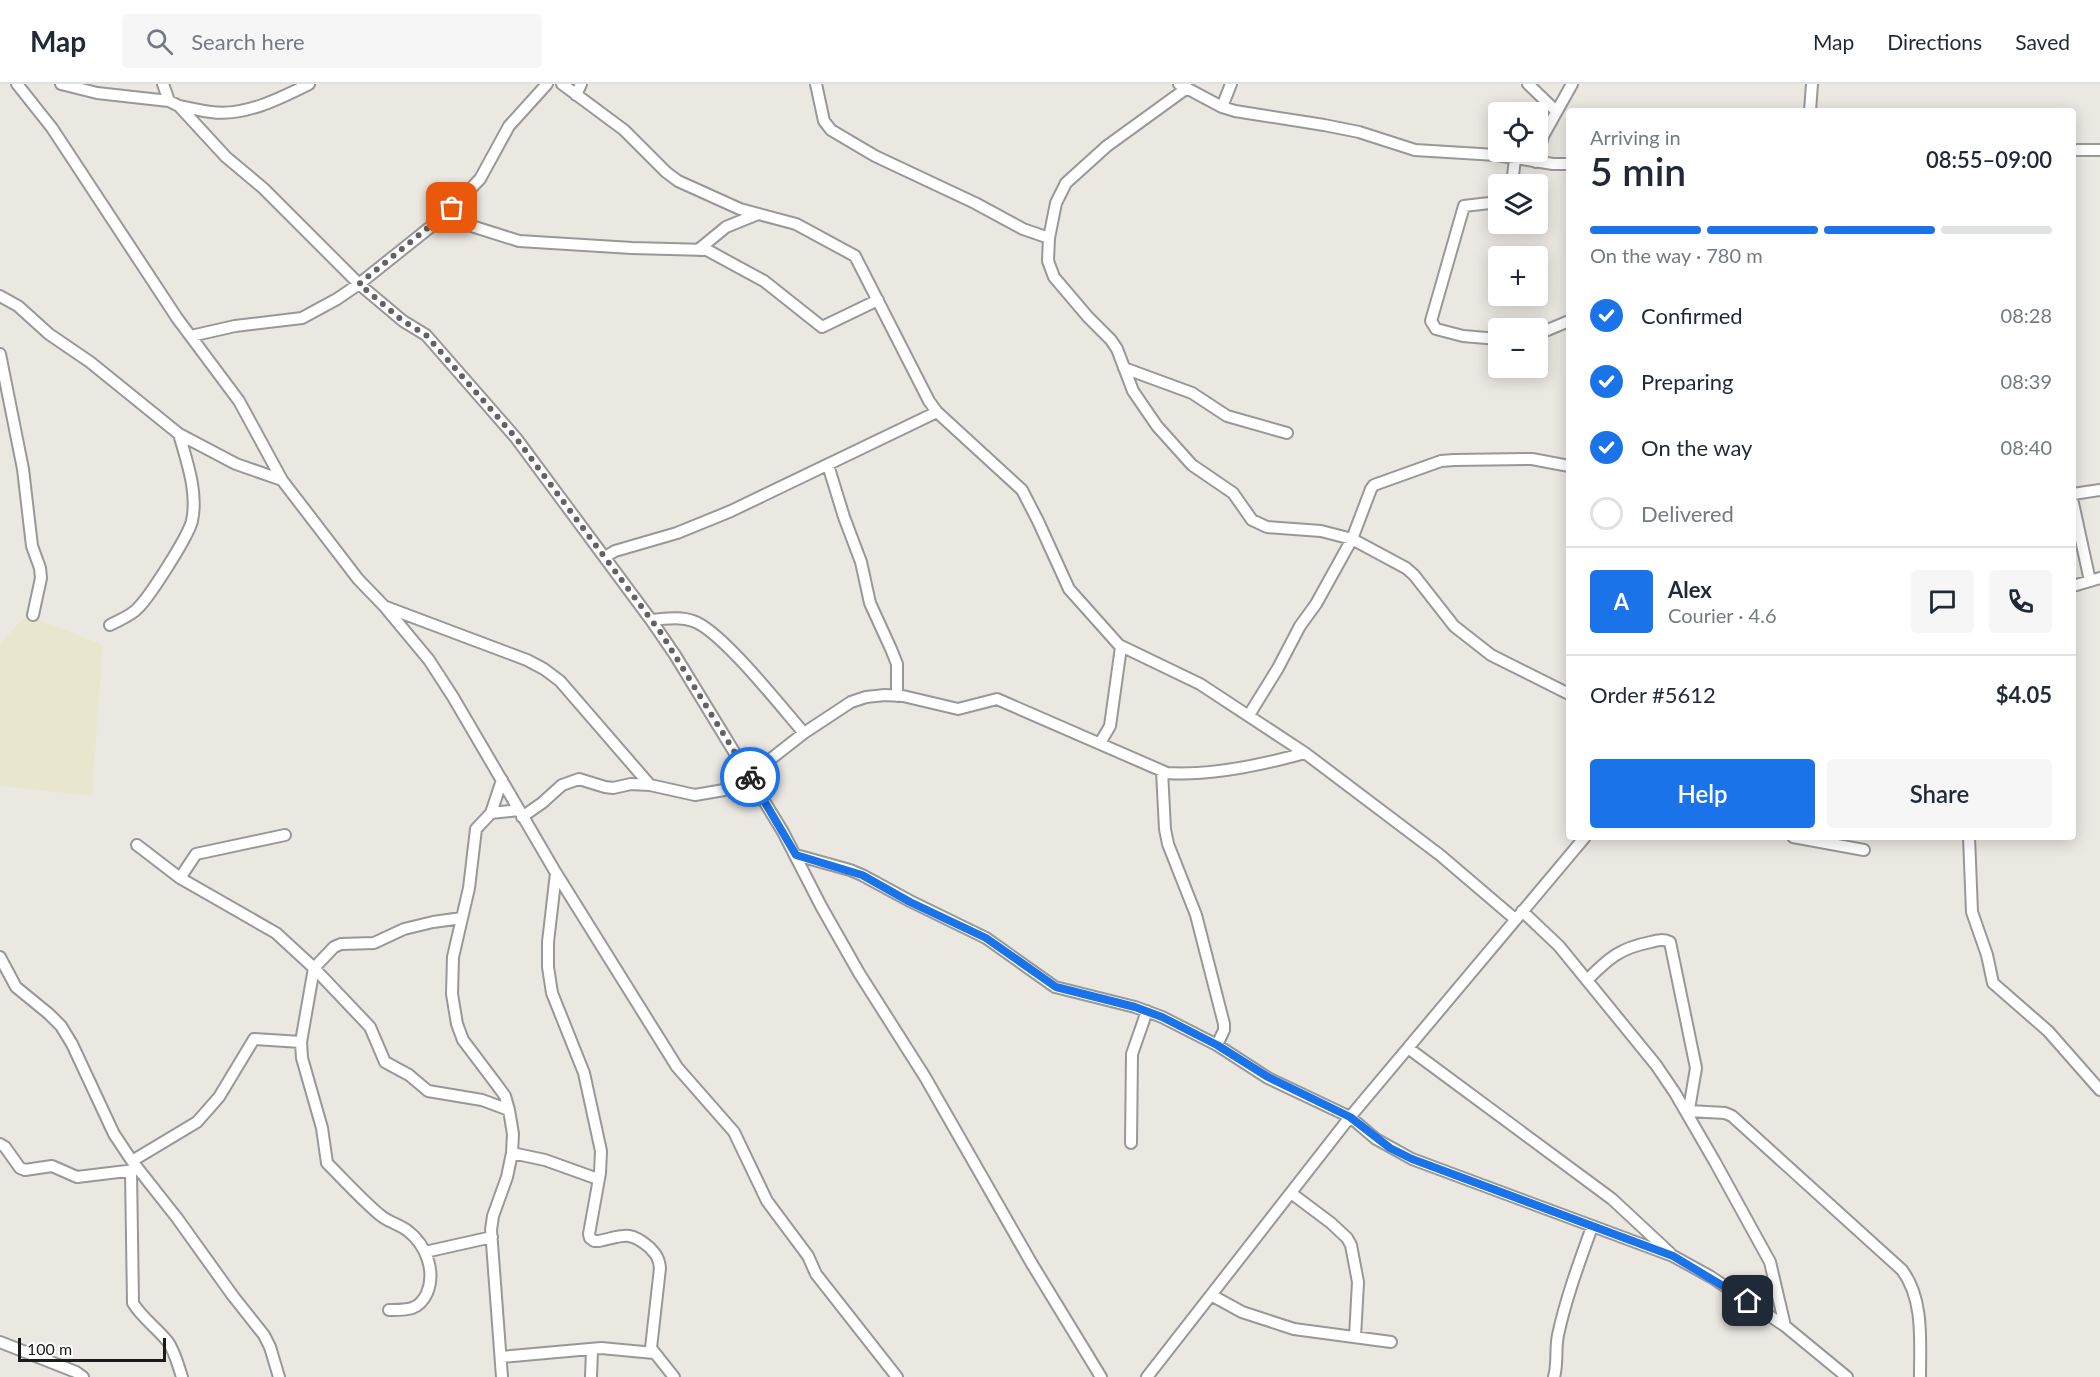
<!DOCTYPE html>
<meta charset="utf-8">
<style>
body{margin:0;font-family:Lato,sans-serif;background:#f6f6f7;color:#1f2937;height:100vh;display:flex;flex-direction:column;font-size:22px;white-space:nowrap}
*{box-sizing:border-box;margin:0}
p{font-size:20px;color:#747a83}
.icon{flex:none;width:33px;height:33px;fill:none;stroke:currentColor;stroke-width:2;stroke-linecap:round;stroke-linejoin:round}
.map{position:relative;flex:1;overflow:hidden}
.sheet{position:absolute;left:1566px;top:24px;width:510px;height:732px;display:flex;flex-direction:column;background:#fff;border-radius:6px;box-shadow:0 3px 15px #0003}
.sheet>*{flex:none}
.buttons{position:absolute;left:1488px;top:18px;display:grid;gap:12px}
.buttons a{display:grid;place-items:center;width:60px;height:60px;border-radius:6px;background:#fff;box-shadow:0 3px 15px #0003;font-size:30px}
.scale{position:absolute;left:18px;bottom:15px;width:148px;box-sizing:border-box;padding-left:6px;border:3px solid #1b1b1b;border-top:0;font-size:16px;line-height:21px;white-space:nowrap;color:#1b1b1b;-webkit-text-stroke:4px #fff;paint-order:stroke}
.pin{position:absolute;display:grid;place-items:center;width:51px;height:51px;color:#fff;margin:-26px;border-radius:12px;box-shadow:0 3px 9px #0006}
.courier{position:absolute;display:grid;place-items:center;width:60px;height:60px;margin:-30px;border:4px solid #1a73e8;border-radius:50%;background:#fff;color:#222;box-shadow:0 2px 8px #0007}
.summary em{font-style:normal;font-weight:600}
.summary div{display:flex;flex-direction:column-reverse}
.summary{display:flex;align-items:center;justify-content:space-between;height:102px;padding:0 24px}
h1{font-size:39px;font-weight:600;line-height:45px}
.bar{display:grid;grid-template-columns:repeat(4,1fr);gap:9px 6px;align-content:center;height:72px;padding:0 24px}
.bar i{height:8px;border-radius:4px;background:#e0e1e3}
.bar .current{background:#1a73e8}
.bar p{grid-column:span 4}
.line{display:flex;align-items:center;gap:15px;padding:0 24px;border-top:2px solid #e0e1e3}
.line div{flex:1}
.round{display:grid;place-items:center;flex:none;width:63px;height:63px;border-radius:6px;background:#f6f6f7}
ol{padding:0 24px;list-style:none}
li{display:flex;align-items:center;gap:18px;height:66px}
li p{margin-inline-start:auto}
li .icon{padding:6px;border-radius:50%;background:#1a73e8;color:#fff;stroke-width:4}
li:last-child{color:#747a83}
li i{width:33px;height:33px;border:3px solid #e0e1e3;border-radius:50%}
.cta{display:flex;gap:12px;margin-top:auto;padding:12px 24px}
.cta a{flex:1;height:69px;border-radius:6px;background:#1a73e8;color:#fff;font-size:24px;font-weight:600;line-height:69px;text-align:center}
.cta a+a{background:#f6f6f7;color:#1f2937}
header{display:flex;align-items:center;gap:36px;box-sizing:border-box;height:84px;padding:0 30px;background:#fff;border-bottom:2px solid #e0e1e3}
header strong{font-size:28px}
nav{display:flex;gap:33px;margin-inline-start:auto;font-size:21px}
.search{width:420px;height:54px;background:#f6f6f7;display:flex;align-items:center;gap:15px;box-sizing:border-box;padding:0 21px;border-radius:6px;color:#747a83;font-size:22px}
.map>svg:first-child{display:block}
</style>
<header>
<strong>Map</strong>
<div class="search"><svg class="icon" aria-label="search" viewBox="0 0 24 24"><circle cx="10" cy="10" r="6"/><path d="M15 15l6 6"/></svg>Search here</div>
<nav><a>Map</a><a>Directions</a><a>Saved</a></nav>
</header>
<div class="map">
<svg width="2100" height="1293" viewBox="0 0 2100 1293">
<rect width="100%" height="100%" fill="#ebe7e1"/>
<path fill="#e8e7ce" d="M 26,531 L 103,561 L 92,712 L 0,702 L 0,560 Z"/>
<g fill="none" stroke-linecap="round" stroke-linejoin="round">
<g stroke="#989898" stroke-width="14">
<path id="minor" d="M 61,0 L 97,9 L 169,17 L 179,22 L 226,73 L 263,104 L 359,200 L 403,237 L 426,251 L 516,354 L 651,536 L 675,571 L 783,748 L 821,822 L 859,889 L 925,993 L 1032,1180 L 1101,1293
M 163,0 L 169,17
M 562,0 L 624,46 L 666,88 L 678,97 L 740,125 L 796,140 L 855,172 L 929,317 L 937,328 L 1022,406 L 1038,437 L 1069,505 L 1119,561 L 1200,600 L 1305,669 L 1440,771 L 1515,835
M 816,0 L 824,37 L 831,46 L 875,72 L 975,119 L 1023,145 L 1049,154
M 1179,0 L 1222,23 L 1235,27 L 1324,41 L 1359,48 L 1415,66 L 1496,71 L 1553,80 L 1569,80
M 1528,0 L 1556,27
M 1187,4 L 1107,62 L 1066,99 L 1056,119 L 1049,154 L 1048,177 L 1054,193 L 1088,233 L 1111,256 L 1117,265 L 1133,307 L 1157,342 L 1192,381 L 1233,409 L 1252,436 L 1267,443 L 1321,447 L 1352,455 L 1406,484 L 1414,491 L 1454,542 L 1491,571 L 1569,610
M 576,11 L 581,0
M 179,22 C 190,24 201,27 211,28 C 244,33 281,14 309,0
M 1222,23 L 1231,0
M 1810,27 L 1812,0
M 2073,66 L 2100,66
M 1536,78 L 1543,52 L 1572,0
M 1512,100 L 1515,75
M 1498,118 L 1464,122 L 1431,237 L 1436,245 L 1463,252 L 1498,255
M 443,133 L 519,157 L 632,164 L 707,166 L 764,197 L 822,243 L 878,216
M 698,166 L 726,143 L 758,130
M 0,212 L 18,222 L 49,250 L 90,278 L 179,350 L 236,380 L 282,396 L 239,317 L 177,234 L 52,44 L 17,0
M 1538,250 L 1569,237
M 191,252 L 235,242 L 302,234 L 337,215 L 359,200 L 443,133 L 480,95 L 509,42 L 547,0
M 0,270 L 23,385 L 32,462 L 40,484 L 41,494 L 33,531
M 1124,284 L 1192,309 L 1227,332 L 1287,349
M 828,381 L 844,433 L 861,478 L 870,519 L 891,565 L 897,580 L 897,612
M 282,396 L 358,495 L 385,523 L 429,576 L 453,613 L 556,789 L 677,983 L 734,1048 L 767,1117 L 808,1172 L 816,1190 L 897,1293
M 2073,410 L 2100,406
M 2073,419 L 2090,497
M 605,473 L 615,467 L 677,449 L 731,427 L 937,328
M 2073,502 L 2100,494
M 386,523 L 527,576 L 544,585 L 560,597 L 650,701
M 651,536 C 665,535 680,532 693,537 C 721,546 782,624 804,649
M 110,541 C 119,536 131,532 138,524 C 150,512 188,453 192,437 C 198,408 187,378 179,350
M 1249,631 L 1278,584 L 1300,542 L 1316,520 L 1352,455 L 1371,405 L 1374,401 L 1441,377 L 1454,376 L 1532,375 L 1569,382
M 1100,659 L 1110,642 L 1121,563
M 1162,687 L 1165,745 L 1168,760 L 1196,831 L 1224,940 L 1224,946 L 1217,961
M 502,696 L 491,729 L 476,745 L 469,804 L 453,873 L 452,910 L 457,940 L 463,956 L 497,1001 L 505,1012 L 509,1026 L 513,1050 L 512,1069 L 507,1093 L 493,1132 L 491,1146 L 502,1293
M 491,729 L 519,726
M 522,733 L 542,719 L 562,701 L 579,695 L 605,703 L 613,704 L 631,700 L 650,701 L 695,711 L 724,706 L 749,692 L 804,649 L 851,618 L 866,613 L 885,611 L 903,612 L 958,625 L 997,615 L 1167,689 C 1209,692 1265,680 1305,669
M 1793,753 L 1864,766
M 1969,753 L 1972,828 L 1987,871 L 1993,899 L 2048,947 L 2100,1006
M 137,761 L 180,794 L 276,849 L 314,884 L 370,943 L 385,978 L 409,991 L 428,1007 L 482,1016 L 509,1026
M 796,771 L 850,786 L 862,791 L 910,817 L 986,854 L 1055,903 L 1135,923 L 1162,933 L 1217,961 L 1268,994 L 1350,1033 L 1376,1055 L 1412,1075 L 1673,1172 L 1711,1193 L 1785,1242 L 1847,1293
M 556,789 L 548,858 L 548,883 L 552,909 L 584,989 L 601,1067 L 600,1089 L 589,1150 L 590,1154 L 594,1157 L 599,1157 C 623,1152 629,1146 649,1163 C 656,1170 659,1174 660,1184 L 651,1264 L 674,1293
M 180,794 L 196,770 L 285,751
M 1522,827 L 1559,862 L 1656,981 L 1675,1009 L 1715,1078 L 1770,1178 L 1785,1242
M 0,873 L 16,903 L 49,930 L 61,942 L 72,960 L 114,1050 L 132,1077 L 177,1134 L 233,1212 L 264,1251 L 270,1263 L 279,1293
M 1587,896 C 1609,874 1620,864 1651,858 C 1658,856 1663,855 1670,858 L 1696,984 L 1688,1031
M 1408,964 L 1612,1115 L 1670,1169
M 1689,1027 L 1725,1029 L 1732,1032 L 1902,1186 C 1924,1215 1920,1257 1920,1293
M 1131,1059 L 1132,970 L 1147,927
M 0,1060 L 5,1063 L 20,1084 L 25,1086 L 52,1082 L 77,1093 L 135,1086
M 512,1069 L 545,1076 L 598,1095
M 132,1077 L 197,1038 L 219,1013 L 254,955 L 301,958
M 131,1087 L 133,1219 C 142,1234 157,1244 168,1258 C 175,1268 178,1281 182,1293
M 1291,1109 L 1331,1139 L 1347,1154 L 1351,1161 L 1358,1198 L 1355,1253
M 425,1168 L 492,1153
M 1211,1211 L 1242,1228 L 1294,1245 L 1391,1258
M 389,1226 C 406,1226 419,1227 427,1209 C 436,1187 426,1161 408,1147 C 399,1140 388,1138 380,1131 C 361,1115 344,1096 327,1079 L 322,1044 L 302,974 L 301,958 L 314,884 L 334,863 L 341,860 L 374,859 L 404,845 L 433,838 L 462,834
M 0,1258 L 76,1288 L 83,1293
M 501,1273 L 601,1264 L 654,1269
M 591,1293 L 592,1266
M 1147,1293 L 1350,1033 L 1585,753
M 1554,1293 C 1558,1279 1555,1265 1558,1251 C 1566,1214 1579,1179 1592,1143"/>
</g>
<use href="#minor" stroke="#fff" stroke-width="10"/>
</g>
<g fill="none" stroke-linecap="round" stroke-linejoin="round">
<path stroke="#646260" stroke-width="6" stroke-dasharray="0 10.8" d="M 452,124 L 359,200 L 403,237 L 426,251 L 516,354 L 661,549 L 750,693"/>
<path stroke="#1a73e8" stroke-width="8" d="M 750,693 L 796,771 L 862,791 L 910,818 L 986,854 L 1056,903 L 1135,923 L 1162,933 L 1217,961 L 1268,993 L 1350,1033 L 1390,1064 L 1412,1075 L 1673,1172 L 1748,1217"/>
</g>
</svg>
<div class="buttons">
<a><svg class="icon" aria-label="locate" viewBox="0 0 24 24"><circle cx="12" cy="12" r="6"/><path d="M12 2v4M12 18v4M2 12h4M18 12h4"/></svg></a>
<a><svg class="icon" aria-label="layers" viewBox="0 0 24 24"><path d="M12 4l9 5-9 5-9-5zM3 14l9 5 9-5"/></svg></a>
<a>+</a>
<a>−</a>
</div>
<div class="scale">100 m</div>
<div class="pin" style="left:452px;top:124px;background:#ea580c"><svg class="icon" aria-label="bag" viewBox="0 0 24 24"><path d="M5 8h14l-1 12H6zM9 8a3 3 0 0 1 6 0"/></svg></div>
<div class="pin" style="left:1748px;top:1217px;background:#1f2937"><svg class="icon" aria-label="home" viewBox="0 0 24 24"><path d="M3 11l9-7 9 7M6 9v11h12V9"/></svg></div>
<div class="courier" style="left:750px;top:693px"><svg class="icon" aria-label="bike" viewBox="0 0 24 24"><circle cx="6" cy="16" r="4"/><circle cx="18" cy="16" r="4"/><path d="M6 16l4-8h5l3 8M10 8l3 8H6M13 5h3"/></svg></div>
<section class="sheet">
<div class="summary"><div><h1>5 min</h1><p>Arriving in</p></div><em>08:55–09:00</em></div>
<div class="bar"><i class="current"></i><i class="current"></i><i class="current"></i><i></i><p>On the way · 780 m</p></div>
<ol>
<li><svg class="icon" aria-label="check" viewBox="0 0 24 24"><path d="M5 12l5 5 9-10"/></svg>Confirmed<p>08:28</p></li>
<li><svg class="icon" aria-label="check" viewBox="0 0 24 24"><path d="M5 12l5 5 9-10"/></svg>Preparing<p>08:39</p></li>
<li><svg class="icon" aria-label="check" viewBox="0 0 24 24"><path d="M5 12l5 5 9-10"/></svg>On the way<p>08:40</p></li>
<li><i></i>Delivered</li>
</ol>
<div class="line" style="height:108px"><b class="round" style="background:#1a73e8;color:#fff">A</b><div><b>Alex</b><p>Courier · 4.6</p></div><a class="round"><svg class="icon" aria-label="chat" viewBox="0 0 24 24"><path d="M4 5h16v11H9l-5 4z"/></svg></a><a class="round"><svg class="icon" aria-label="phone" viewBox="0 0 24 24"><path d="M5 4h4l2 5-3 2q2 4 5 5l2-3 5 2v4C11 20 4 13 5 4z"/></svg></a></div>
<div class="line" style="height:78px"><div>Order #5612</div><b>$4.05</b></div>
<div class="cta"><a>Help</a><a>Share</a></div>
</section>
</div>
